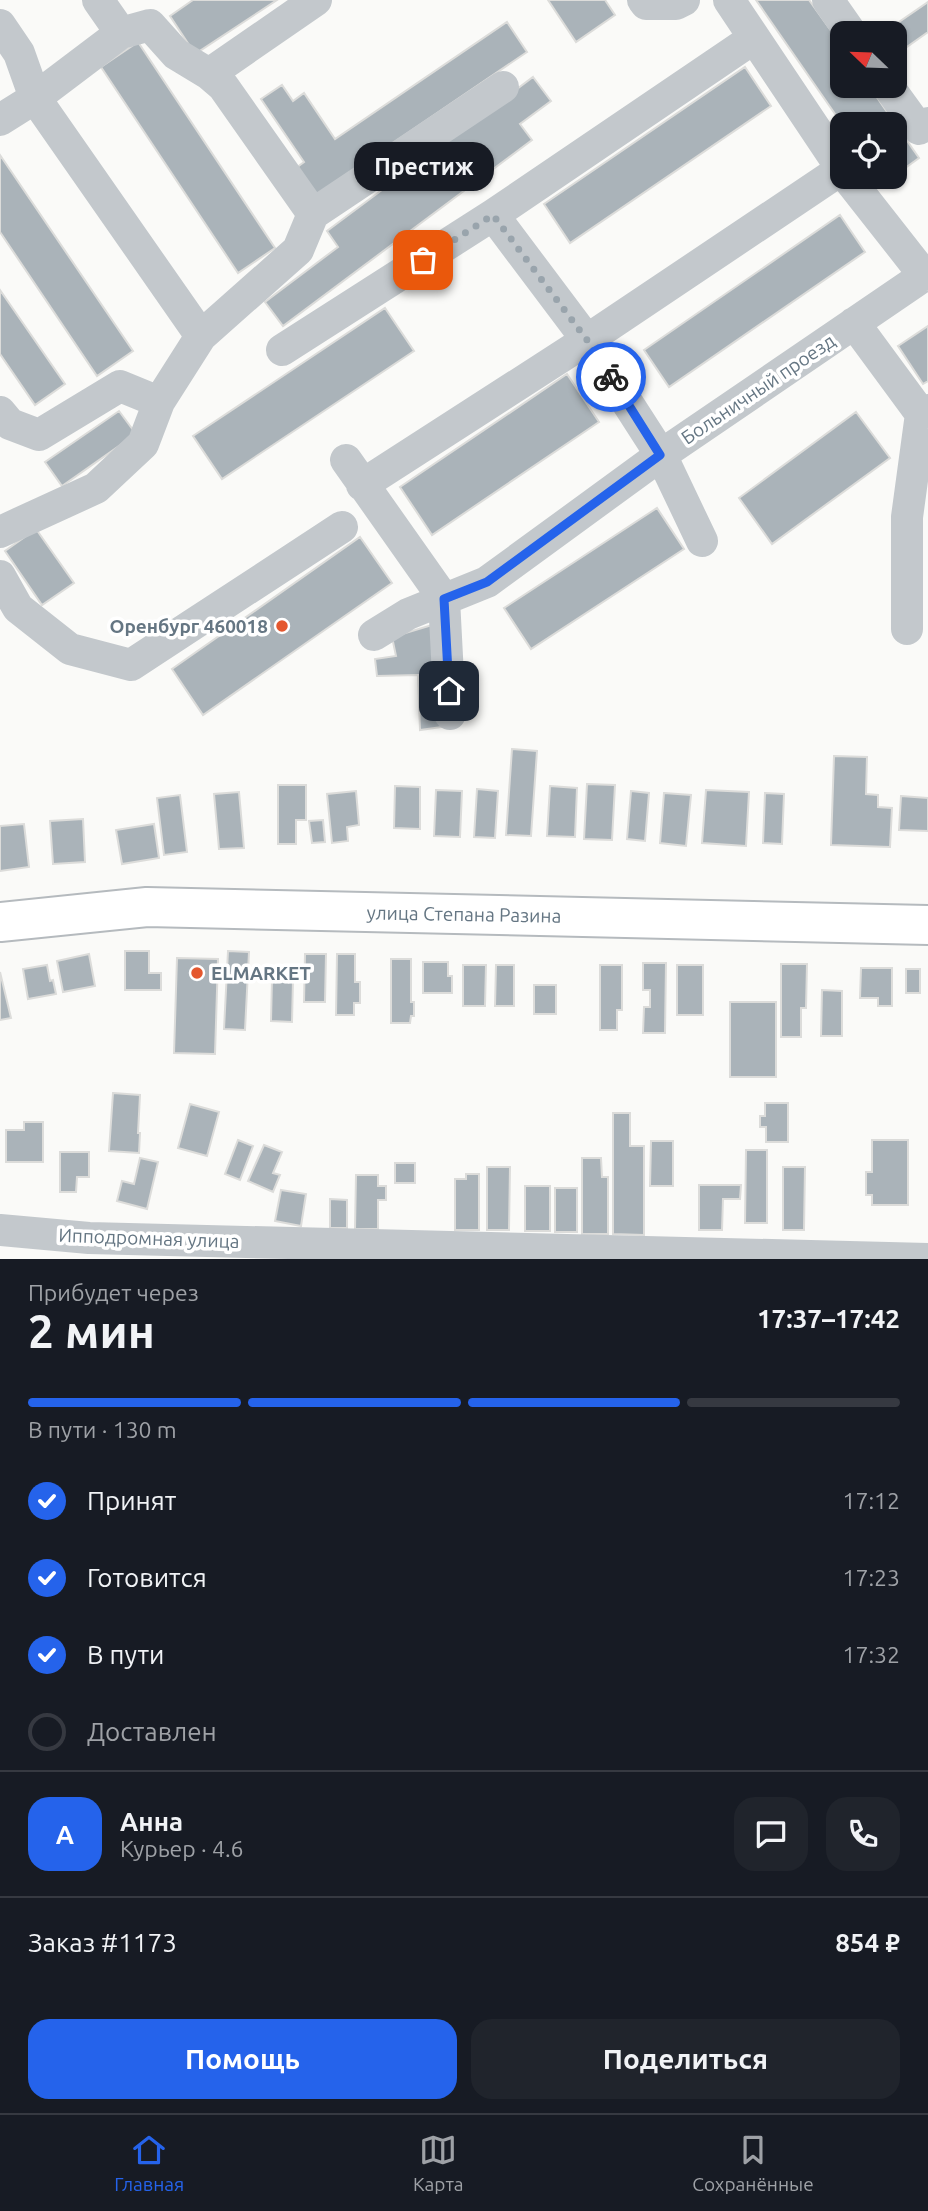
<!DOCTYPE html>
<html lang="ru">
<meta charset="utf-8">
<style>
body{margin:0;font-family:Ubuntu,sans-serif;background:#20242c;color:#f1f3f6;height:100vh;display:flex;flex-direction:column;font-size:26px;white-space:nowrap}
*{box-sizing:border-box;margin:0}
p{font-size:23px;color:#9ea1a6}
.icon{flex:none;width:38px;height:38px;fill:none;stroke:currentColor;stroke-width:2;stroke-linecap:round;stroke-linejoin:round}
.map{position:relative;height:1259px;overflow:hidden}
.sheet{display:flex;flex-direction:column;background:#171b24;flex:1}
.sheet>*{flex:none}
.needle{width:46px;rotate:293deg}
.controls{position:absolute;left:830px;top:21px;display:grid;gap:14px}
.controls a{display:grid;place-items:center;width:77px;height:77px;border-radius:14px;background:#171b24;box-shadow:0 2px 5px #0004;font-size:35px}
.pin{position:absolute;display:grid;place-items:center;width:60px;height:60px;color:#fff;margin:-30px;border-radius:14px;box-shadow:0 4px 10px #0006}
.courier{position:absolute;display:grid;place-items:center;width:70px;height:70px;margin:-35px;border:5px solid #2563eb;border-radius:50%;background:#fff;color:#222;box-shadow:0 2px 9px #0007}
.bubble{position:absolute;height:49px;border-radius:21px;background:#171b24;box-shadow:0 2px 5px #0004;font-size:23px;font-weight:600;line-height:49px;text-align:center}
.summary em{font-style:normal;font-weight:600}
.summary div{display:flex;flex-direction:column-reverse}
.summary{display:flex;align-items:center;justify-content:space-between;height:119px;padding:0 28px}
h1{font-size:46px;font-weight:600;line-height:52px}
.bar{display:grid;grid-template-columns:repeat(4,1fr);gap:10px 7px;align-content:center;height:84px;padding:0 28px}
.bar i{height:9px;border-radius:5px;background:#363941}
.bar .on{background:#2563eb}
.bar p{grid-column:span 4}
.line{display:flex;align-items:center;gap:18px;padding:0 28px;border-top:2px solid #363941}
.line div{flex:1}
.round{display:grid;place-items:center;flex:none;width:74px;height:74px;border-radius:21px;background:#20242c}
ol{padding:0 28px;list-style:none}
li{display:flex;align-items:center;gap:21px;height:77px}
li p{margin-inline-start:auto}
li .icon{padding:7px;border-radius:50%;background:#2563eb;color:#fff;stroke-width:4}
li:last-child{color:#9ea1a6}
li i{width:38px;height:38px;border:4px solid #363941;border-radius:50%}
.primary-button{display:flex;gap:14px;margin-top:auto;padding:14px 28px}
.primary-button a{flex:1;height:80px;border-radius:21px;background:#2563eb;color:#fff;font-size:28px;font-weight:600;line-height:80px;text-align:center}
.primary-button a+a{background:#20242c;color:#f1f3f6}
.tabs{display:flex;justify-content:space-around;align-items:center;height:98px;border-top:2px solid #363941;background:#171b24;font-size:19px;color:#9ea1a6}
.tabs a{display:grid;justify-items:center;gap:4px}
.tabs .on{color:#2563eb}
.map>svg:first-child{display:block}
</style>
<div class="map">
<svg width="928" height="1259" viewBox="0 0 928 1259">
<rect width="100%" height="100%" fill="#fafaf8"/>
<path fill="#aab3b9" stroke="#dcdcda" stroke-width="2" d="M 193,0 L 277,0 L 195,54 L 170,16 Z
M 548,0 L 605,0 L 615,15 L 576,42 Z
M 756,0 L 809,0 L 842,46 L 842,86 L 869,86 L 919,158 L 894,176 L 894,124 L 842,124 Z
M 928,2 L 928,32 L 894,56 L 894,33 L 883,33 Z
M 507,22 L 527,52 L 315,196 L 296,168 L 304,162 L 261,99 L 282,85 L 293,101 L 304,93 L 335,139 Z
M 138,42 L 275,248 L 238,273 L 101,67 Z
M 745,67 L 771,106 L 570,243 L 544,204 Z
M 533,77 L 551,101 L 520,124 L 532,140 L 283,326 L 265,302 L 338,247 L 327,231 Z
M 0,155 L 133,351 L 97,376 L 0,232 Z
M 840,215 L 865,252 L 669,387 L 644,350 Z
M 0,290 L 65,384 L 35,405 L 0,354 Z
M 385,308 L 414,351 L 222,479 L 193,436 Z
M 928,326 L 928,381 L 923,384 L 898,346 Z
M 567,374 L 599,422 L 432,535 L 400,487 Z
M 119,411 L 136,434 L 62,486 L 45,462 Z
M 856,412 L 890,458 L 772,544 L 739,498 Z
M 657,508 L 684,549 L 531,649 L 504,608 Z
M 36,529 L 74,583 L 42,605 L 5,551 Z
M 360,537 L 392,583 L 203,715 L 172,669 Z
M 432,625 L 442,727 L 420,730 L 418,675 L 377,676 L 375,659 L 396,656 L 392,637 Z
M 512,749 L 537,751 L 531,836 L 506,835 Z
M 834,756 L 867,757 L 866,794 L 878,795 L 878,807 L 892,808 L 890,847 L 831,845 Z
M 587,784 L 615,785 L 612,840 L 584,839 Z
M 278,785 L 306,785 L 306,820 L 296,820 L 296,844 L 278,844 Z
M 395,786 L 420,787 L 420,829 L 394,828 Z
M 550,786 L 577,788 L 575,837 L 547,836 Z
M 477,789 L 498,791 L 495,838 L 474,837 Z
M 436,790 L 462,791 L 460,837 L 434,836 Z
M 706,790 L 749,792 L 746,846 L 702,843 Z
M 356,791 L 359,825 L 347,827 L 348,841 L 332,843 L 327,794 Z
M 631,791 L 649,793 L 645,841 L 627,839 Z
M 239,792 L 244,848 L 219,849 L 214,794 Z
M 664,793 L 691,795 L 686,846 L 660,843 Z
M 765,793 L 784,794 L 782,844 L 763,843 Z
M 180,795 L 187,852 L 164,855 L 157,798 Z
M 901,796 L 928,798 L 928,831 L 899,830 Z
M 83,819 L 85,862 L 53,864 L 50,821 Z
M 323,820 L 325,842 L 312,843 L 309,821 Z
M 24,824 L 29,867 L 0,871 L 0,826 Z
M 154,824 L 159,858 L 122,864 L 116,830 Z
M 125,951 L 149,951 L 149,973 L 161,973 L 161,990 L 125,990 Z
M 228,951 L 249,952 L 245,1030 L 224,1029 Z
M 89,954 L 95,986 L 63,992 L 57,961 Z
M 305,954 L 326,954 L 325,1002 L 304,1002 Z
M 337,954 L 355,954 L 355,982 L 360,982 L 360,1003 L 354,1003 L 354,1015 L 336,1015 Z
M 177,958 L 218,959 L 215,1054 L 174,1053 Z
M 391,959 L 411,959 L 411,1002 L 414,1002 L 414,1016 L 411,1016 L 410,1023 L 391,1023 Z
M 423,962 L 448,962 L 448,976 L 452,976 L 452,993 L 423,993 Z
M 643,963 L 666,963 L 665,1033 L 643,1033 L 644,1007 L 650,1007 L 650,990 L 643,990 Z
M 781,964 L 807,964 L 806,1008 L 801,1008 L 801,1037 L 781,1037 Z
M 47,965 L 50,981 L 53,980 L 56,994 L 28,999 L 23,969 Z
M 463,965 L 486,965 L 485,1006 L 463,1006 Z
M 496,965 L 514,965 L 514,1006 L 495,1006 Z
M 600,965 L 622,965 L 622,1010 L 617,1010 L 617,1030 L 600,1030 Z
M 677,965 L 703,965 L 703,1015 L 677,1015 Z
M 861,968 L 892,968 L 892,1006 L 878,1006 L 878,998 L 860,998 Z
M 906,969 L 920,969 L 920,993 L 906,993 Z
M 0,972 L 11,1018 L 0,1020 Z
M 272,979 L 293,980 L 292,1022 L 271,1021 Z
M 534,985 L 556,985 L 556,1014 L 534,1014 Z
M 822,990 L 842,991 L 842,1036 L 821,1036 Z
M 730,1002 L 776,1002 L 776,1077 L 730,1077 Z
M 113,1093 L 140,1095 L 138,1133 L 140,1133 L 139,1153 L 109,1151 Z
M 765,1103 L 788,1103 L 788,1142 L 766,1142 L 766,1127 L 760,1127 L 760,1116 L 765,1116 Z
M 190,1104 L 219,1112 L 207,1156 L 178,1148 Z
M 613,1113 L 630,1113 L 630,1146 L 644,1146 L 644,1235 L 613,1234 Z
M 24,1122 L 43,1122 L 43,1162 L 6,1162 L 6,1130 L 24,1130 Z
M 238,1140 L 253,1146 L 240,1180 L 225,1174 Z
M 872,1140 L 908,1140 L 908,1205 L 872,1205 L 872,1195 L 866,1195 L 866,1172 L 872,1172 Z
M 651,1141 L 673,1141 L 673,1186 L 650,1186 Z
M 264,1145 L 282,1152 L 273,1173 L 280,1175 L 273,1192 L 248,1181 Z
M 746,1150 L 767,1150 L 767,1223 L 745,1223 Z
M 60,1152 L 89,1152 L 89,1177 L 77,1177 L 76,1192 L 60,1192 Z
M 140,1158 L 158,1162 L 147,1209 L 117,1201 L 122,1181 L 134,1184 Z
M 582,1158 L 601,1158 L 602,1177 L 608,1177 L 608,1234 L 582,1234 Z
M 395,1163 L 415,1163 L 415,1183 L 395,1183 Z
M 487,1167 L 510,1167 L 509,1230 L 487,1230 Z
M 783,1167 L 805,1167 L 804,1230 L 783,1230 Z
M 466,1174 L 479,1174 L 479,1230 L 455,1230 L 455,1179 L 466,1179 Z
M 356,1175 L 378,1175 L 378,1186 L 386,1186 L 386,1200 L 378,1200 L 378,1229 L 355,1229 Z
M 699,1185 L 741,1185 L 740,1199 L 723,1199 L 722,1230 L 699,1230 Z
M 525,1186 L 550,1186 L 550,1231 L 525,1231 Z
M 555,1188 L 577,1188 L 577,1232 L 555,1232 Z
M 281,1190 L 306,1194 L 301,1226 L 275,1221 Z
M 330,1199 L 347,1200 L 347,1228 L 330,1228 Z"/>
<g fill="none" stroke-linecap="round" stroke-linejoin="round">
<g stroke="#b5babe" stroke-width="42">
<path id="major" d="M 0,922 L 147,907 L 928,925"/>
</g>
<path stroke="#c3c8cc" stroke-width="32" d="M 643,0 L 646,4 L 676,4 L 684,0
M 729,0 L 842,169
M 828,0 L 851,33
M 0,25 L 19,53 L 35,98 L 121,33 L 98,0
M 121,33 L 150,25 L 176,54 L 209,74 L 316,0
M 209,74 L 223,86 L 313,214
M 888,86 L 919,129 L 928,123
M 0,120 L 35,98 L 201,336
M 847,177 L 924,275
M 493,215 L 754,38
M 854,323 L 921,414 L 928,410
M 282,350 L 493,215 L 587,340 L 661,455 L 702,541
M 0,412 L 10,424 L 39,435 L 120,386 L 159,402
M 346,460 L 444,599 L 450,714
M 362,485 L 587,340 L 842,169
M 0,532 L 96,488 L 143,444 L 159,402 L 201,336 L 298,250 L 313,214 L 503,87
M 0,576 L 18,608 L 70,649 L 131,665 L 342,527
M 907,629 L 907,517 L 921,414
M 374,635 L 408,614 L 487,582 L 661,455 L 928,273
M 0,1230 L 89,1238 L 928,1259"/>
<use href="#major" stroke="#fff" stroke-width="38"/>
</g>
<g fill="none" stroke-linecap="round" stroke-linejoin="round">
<path stroke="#99a4ac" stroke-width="7" stroke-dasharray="0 12.6" d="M 423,260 L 493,215 L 587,340 L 611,377"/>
<path stroke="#2563eb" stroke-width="9" d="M 449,691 L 444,599 L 487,582 L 660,455 L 611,377"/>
</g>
<g fill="#e4572e" stroke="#fff" stroke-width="2.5">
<circle cx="282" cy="626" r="7"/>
<circle cx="197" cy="973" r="7"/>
</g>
<g text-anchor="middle" stroke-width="7" stroke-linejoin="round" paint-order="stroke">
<g font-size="19" fill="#657683" stroke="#fff">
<text transform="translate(758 389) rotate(-34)" y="7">Больничный проезд</text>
<text transform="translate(464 914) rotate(1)" y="7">улица Степана Разина</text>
<text transform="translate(149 1238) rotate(2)" y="7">Ипподромная улица</text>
</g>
<g font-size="19" font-weight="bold" fill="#657683" stroke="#fff" text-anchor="end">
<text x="268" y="633">Оренбург 460018</text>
<text x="211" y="980" text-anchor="start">ELMARKET</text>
</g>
</g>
</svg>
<div class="controls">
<a><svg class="needle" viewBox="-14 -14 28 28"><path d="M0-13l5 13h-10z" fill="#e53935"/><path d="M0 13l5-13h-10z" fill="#9ea1a6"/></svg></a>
<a><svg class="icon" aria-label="locate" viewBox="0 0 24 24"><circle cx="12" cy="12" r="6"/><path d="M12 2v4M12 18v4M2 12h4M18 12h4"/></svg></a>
</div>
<div class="pin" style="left:423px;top:260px;background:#ea580c"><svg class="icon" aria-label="bag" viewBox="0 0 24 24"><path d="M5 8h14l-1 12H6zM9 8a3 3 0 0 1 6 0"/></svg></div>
<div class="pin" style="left:449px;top:691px;background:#1f2937"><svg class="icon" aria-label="home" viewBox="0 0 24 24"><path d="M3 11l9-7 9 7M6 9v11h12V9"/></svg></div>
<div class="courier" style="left:611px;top:377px"><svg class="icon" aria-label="bike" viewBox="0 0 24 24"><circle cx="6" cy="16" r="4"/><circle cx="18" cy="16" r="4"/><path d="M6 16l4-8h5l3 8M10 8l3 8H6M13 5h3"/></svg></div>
<div class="bubble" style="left:354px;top:142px;width:140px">Престиж</div>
</div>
<section class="sheet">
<div class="summary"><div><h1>2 мин</h1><p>Прибудет через</p></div><em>17:37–17:42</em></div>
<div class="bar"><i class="on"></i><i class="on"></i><i class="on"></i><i></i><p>В пути · 130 m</p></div>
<ol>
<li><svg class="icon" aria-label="check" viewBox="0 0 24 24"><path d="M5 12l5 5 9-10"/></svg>Принят<p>17:12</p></li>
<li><svg class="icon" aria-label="check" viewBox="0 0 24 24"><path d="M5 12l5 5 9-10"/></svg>Готовится<p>17:23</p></li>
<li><svg class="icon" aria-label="check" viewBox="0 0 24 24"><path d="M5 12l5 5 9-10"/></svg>В пути<p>17:32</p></li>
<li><i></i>Доставлен</li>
</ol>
<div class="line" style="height:126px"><b class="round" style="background:#2563eb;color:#fff">А</b><div><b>Анна</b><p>Курьер · 4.6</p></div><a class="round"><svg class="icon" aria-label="chat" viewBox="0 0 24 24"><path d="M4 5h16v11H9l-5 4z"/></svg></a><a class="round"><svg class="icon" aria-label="phone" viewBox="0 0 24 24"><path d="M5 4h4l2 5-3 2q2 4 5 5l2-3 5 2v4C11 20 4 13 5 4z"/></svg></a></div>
<div class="line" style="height:91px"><div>Заказ #1173</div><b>854 ₽</b></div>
<div class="primary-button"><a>Помощь</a><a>Поделиться</a></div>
</section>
<nav class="tabs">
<a class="on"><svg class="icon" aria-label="home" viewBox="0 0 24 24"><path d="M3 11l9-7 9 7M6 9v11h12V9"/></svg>Главная</a>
<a><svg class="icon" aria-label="map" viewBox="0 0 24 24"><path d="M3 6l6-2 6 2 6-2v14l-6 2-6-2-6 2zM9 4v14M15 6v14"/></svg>Карта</a>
<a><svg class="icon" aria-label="saved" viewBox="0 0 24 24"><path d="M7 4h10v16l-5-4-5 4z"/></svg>Сохранённые</a>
</nav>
